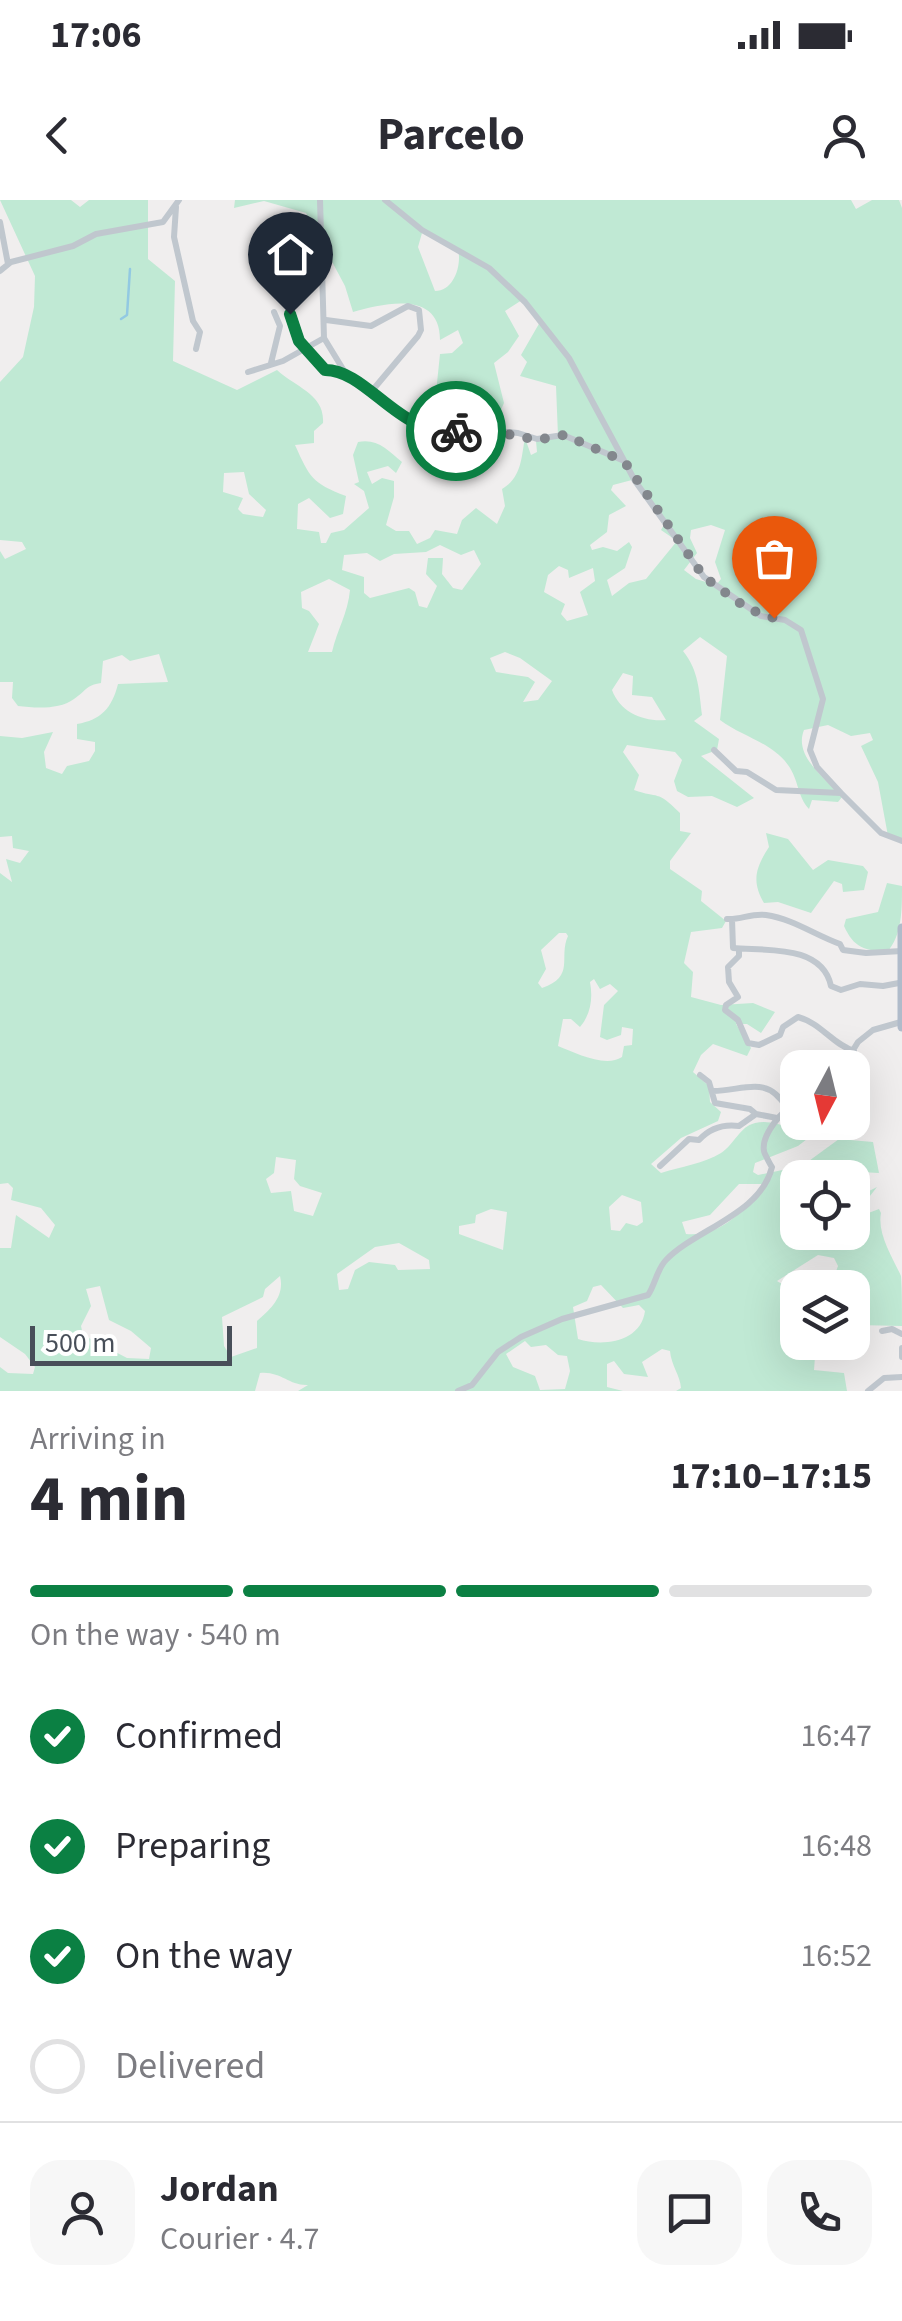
<!DOCTYPE html>
<meta charset="utf-8">
<style>
body{margin:0;font-family:"Source Sans 3",sans-serif;background:#f7f7f7;color:#2b2b33;height:100vh;display:flex;flex-direction:column;font-size:38px;white-space:nowrap}
*{box-sizing:border-box;margin:0}
p{font-size:32px;color:#7c7c81}
.icon{flex:none;width:55px;height:55px;fill:none;stroke:currentColor;stroke-width:2;stroke-linecap:round;stroke-linejoin:round}
.map{position:relative;height:1191px;overflow:hidden}
.side{display:flex;flex-direction:column;background:#fff;flex:1}
.side>*{flex:none}
.needle{width:65px;rotate:187deg}
.fabs{position:absolute;left:780px;top:850px;display:grid;gap:20px}
.fabs a{display:grid;place-items:center;width:90px;height:90px;border-radius:20px;background:#fff;box-shadow:0 10px 40px #0002;font-size:50px}
.scale{position:absolute;left:30px;bottom:25px;width:202px;box-sizing:border-box;padding-left:10px;border:5px solid #484f59;border-top:0;font-size:28px;line-height:35px;white-space:nowrap;color:#484f59;-webkit-text-stroke:8px #fff;paint-order:stroke}
.pin{position:absolute;display:grid;place-items:center;width:85px;height:85px;color:#fff;margin:-102px -42px;border-radius:50% 50% 50% 0;rotate:-45deg;box-shadow:0 0 10px #0007}
.pin .icon{rotate:45deg}
.courier{position:absolute;display:grid;place-items:center;width:100px;height:100px;margin:-50px;border:8px solid #0b8043;border-radius:50%;background:#fff;color:#222;box-shadow:0 2px 12px #0007}
.headline em{font-style:normal;font-weight:700}
.headline div{display:flex;flex-direction:column-reverse}
.headline{display:flex;align-items:center;justify-content:space-between;height:170px;padding:0 30px}
h1{font-size:65px;font-weight:700;line-height:75px}
.bar{display:grid;grid-template-columns:repeat(4,1fr);gap:15px 10px;align-content:center;height:120px;padding:0 30px}
.bar i{height:12px;border-radius:8px;background:#e1e1e2}
.bar .active{background:#0b8043}
.bar p{grid-column:span 4}
.line{display:flex;align-items:center;gap:25px;padding:0 30px;border-top:2px solid #e1e1e2}
.line div{flex:1}
.round{display:grid;place-items:center;flex:none;width:105px;height:105px;border-radius:30px;background:#f7f7f7}
ol{padding:0 30px;list-style:none}
li{display:flex;align-items:center;gap:30px;height:110px}
li p{margin-inline-start:auto}
li .icon{padding:10px;border-radius:50%;background:#0b8043;color:#fff;stroke-width:4}
li:last-child{color:#7c7c81}
li i{width:55px;height:55px;border:5px solid #e1e1e2;border-radius:50%}
.status{display:flex;justify-content:space-between;align-items:center;height:70px;padding:0 50px;background:#fff;direction:ltr}
.status svg{height:28px;fill:currentColor}
header{display:flex;justify-content:space-between;align-items:center;height:130px;padding:0 30px;background:#fff;font-size:45px;font-weight:700}
.map>svg:first-child{display:block}
</style>
<div class="status"><b>17:06</b><svg viewBox="0 0 49 12"><path d="M0 12V9h3v3zM5 12V6h3v6zM10 12V3h3v9zM15 12V0h3v12zM26 1h20v11H26zM47 4h2v5h-2z"/></svg></div>
<header><svg class="icon" aria-label="back" viewBox="0 0 24 24"><path d="M15 5l-7 7 7 7"/></svg>Parcelo<svg class="icon" aria-label="person" viewBox="0 0 24 24"><circle cx="12" cy="8" r="4"/><path d="M4 21q1-7 8-7t8 7"/></svg></header>
<div class="map">
<svg width="902" height="1191" viewBox="0 0 902 1191">
<rect width="100%" height="100%" fill="#f0eeee"/>
<path fill="#c0e9d4" fill-rule="evenodd" d="M 0,0 L 71,0 L 80,7 L 89,0 L 148,0 L 148,59 L 175,81 L 173,161 L 237,190 L 277,170 C 295,187 325,194 323,223 L 314,231 L 314,243 L 295,245 C 310,278 312,283 346,296 L 343,314 L 330,318 L 309,298 L 298,304 L 297,329 L 319,332 L 321,343 L 326,343 L 331,333 L 344,330 L 369,308 L 364,291 L 354,284 L 359,282 L 353,255 L 358,242 C 377,238 388,250 402,262 L 396,273 L 388,266 L 367,272 L 372,284 L 382,278 L 394,281 L 394,297 L 386,325 L 396,331 L 409,331 L 417,344 L 430,338 L 435,330 L 457,334 L 462,320 L 476,308 L 497,324 L 505,306 L 502,289 C 522,277 521,258 525,238 L 531,255 L 537,252 L 536,241 L 558,236 L 556,186 L 520,176 L 527,162 L 521,155 L 540,122 L 522,100 L 505,111 L 519,136 L 508,152 L 494,163 L 504,203 L 496,221 L 467,221 L 475,211 L 476,191 L 472,187 L 435,202 L 440,154 L 452,153 L 463,143 L 458,130 L 440,140 C 440,90 385,103 353,112 L 345,86 L 306,13 L 264,1 L 234,8 L 235,0 L 851,0 L 856,9 L 872,0 L 899,0 L 902,8 L 902,641 L 888,636 L 878,582 L 861,546 L 873,540 L 870,533 L 851,536 L 828,525 L 804,530 C 793,557 827,579 842,597 L 838,602 L 812,600 L 809,609 C 797,596 799,580 788,565 C 771,542 743,537 720,520 L 727,456 L 700,437 L 683,451 C 699,471 699,491 702,515 L 694,521 L 719,539 L 717,550 L 701,556 L 754,598 L 737,607 L 712,596 L 688,597 L 677,591 L 674,581 L 682,560 L 675,552 L 627,545 L 623,552 L 639,575 L 634,590 C 659,599 656,589 680,613 L 680,631 L 691,633 L 670,661 L 670,669 L 702,691 L 701,701 L 726,721 L 722,728 L 691,732 L 684,763 L 693,772 L 691,797 L 721,805 L 753,803 L 775,812 L 761,833 L 747,824 L 736,824 L 751,848 L 747,856 L 713,844 L 701,855 L 693,872 L 709,886 L 710,902 L 721,912 L 718,921 L 681,938 L 651,964 L 661,973 C 680,967 705,963 721,953 C 735,944 739,927 755,923 C 776,918 794,933 816,932 L 798,946 L 755,963 L 753,972 L 758,975 L 802,966 L 839,939 L 873,942 L 879,973 L 840,971 L 798,978 L 798,1032 L 852,1032 L 853,999 L 877,987 L 859,1010 L 863,1015 L 879,1009 L 881,1013 C 877,1034 893,1058 901,1076 C 902,1089 902,1112 902,1126 L 857,1125 L 852,1088 L 830,1087 L 838,1066 L 834,1058 L 818,1055 L 777,1081 L 797,1093 L 797,1112 L 791,1118 L 792,1125 L 797,1124 L 798,1142 L 816,1143 L 814,1170 L 844,1173 L 847,1191 L 676,1191 L 681,1188 C 680,1175 671,1165 670,1151 L 662,1149 L 642,1162 L 648,1177 L 624,1174 L 614,1161 L 607,1164 L 607,1187 L 623,1191 L 298,1191 L 308,1185 C 289,1186 281,1171 260,1173 L 255,1191 L 0,1191 L 0,1167 L 8,1173 L 33,1174 L 35,1167 L 25,1154 L 0,1137 L 0,1048 L 11,1048 L 16,1015 L 49,1038 L 55,1025 L 41,1008 L 11,1000 L 13,988 L 8,983 L 0,984 L 0,673 L 12,682 L 6,659 L 20,663 L 29,651 L 13,648 L 12,636 L 0,637 L 0,536 L 22,538 L 53,532 L 44,552 L 46,568 L 62,574 L 67,566 L 89,561 L 95,551 L 95,542 L 77,539 L 77,524 C 101,520 112,508 118,484 L 168,482 L 159,454 L 130,461 L 122,455 L 103,461 L 101,483 C 86,485 86,491 74,499 C 59,510 35,508 18,506 L 12,498 L 13,482 L 0,482 L 0,351 L 5,359 L 26,349 L 22,342 L 0,340 L 0,182 L 23,157 L 34,107 L 35,76 ZM 422,33 L 458,49 C 462,65 454,91 435,91 L 418,47 ZM 244,272 L 249,294 L 266,310 L 263,317 L 243,314 L 238,309 L 243,298 L 223,292 L 224,273 ZM 632,280 L 665,323 L 661,330 L 677,341 L 646,379 L 629,383 L 612,396 L 607,380 L 625,368 L 632,347 L 629,342 L 617,351 L 603,347 L 592,350 L 590,345 L 607,332 L 609,315 L 626,306 L 611,290 L 613,285 ZM 711,325 L 725,330 L 715,362 L 721,379 L 716,385 L 696,379 L 684,370 L 697,353 L 690,338 L 691,330 ZM 440,345 L 461,355 L 474,350 L 481,364 L 462,390 L 453,388 L 442,374 L 443,358 L 428,358 L 426,374 L 437,386 L 427,408 L 419,406 L 415,392 L 409,388 L 370,398 L 364,393 L 364,377 L 342,370 L 344,355 L 367,353 L 380,361 L 394,354 L 426,352 ZM 559,366 L 568,370 L 569,378 L 593,368 L 595,381 L 580,392 L 588,415 L 567,421 L 561,414 L 565,404 L 544,392 L 548,375 ZM 329,379 L 350,390 C 348,413 337,430 332,452 L 308,452 L 319,424 L 309,411 L 302,408 L 301,392 ZM 505,452 L 520,458 L 552,481 L 538,500 L 523,502 L 535,482 L 528,477 L 496,472 L 490,458 ZM 623,473 L 633,476 L 632,495 L 652,497 L 666,520 C 643,522 620,512 612,490 ZM 559,733 L 566,733 L 568,736 C 558,758 576,776 542,788 L 538,783 L 546,769 L 541,750 ZM 594,779 L 600,789 L 610,784 L 618,791 L 604,805 L 600,837 L 607,840 L 621,835 L 622,827 L 633,829 L 632,845 L 624,846 L 622,857 C 605,868 576,853 558,846 L 563,819 L 571,819 L 580,827 C 591,814 593,798 590,782 ZM 276,957 L 296,960 L 294,979 L 300,986 L 322,993 L 313,1016 L 294,1011 L 291,991 L 271,993 L 266,979 L 274,973 ZM 739,984 L 767,984 C 744,1009 723,1037 686,1034 L 682,1022 L 710,1015 ZM 622,995 L 641,1002 L 643,1022 L 637,1026 L 626,1023 L 620,1031 L 611,1030 L 609,1007 ZM 491,1009 L 507,1012 L 503,1050 L 459,1034 L 459,1026 L 475,1023 L 476,1015 ZM 399,1043 L 429,1060 L 430,1069 L 398,1070 L 395,1065 L 369,1062 L 355,1070 L 348,1089 L 339,1090 L 337,1074 L 375,1047 ZM 280,1076 C 285,1096 271,1109 257,1121 L 257,1148 L 231,1157 L 224,1146 L 222,1117 L 263,1097 L 265,1089 ZM 601,1085 L 623,1108 L 639,1105 L 645,1111 C 641,1142 603,1147 578,1139 L 573,1107 L 587,1101 L 593,1087 ZM 100,1086 L 109,1120 L 131,1131 L 151,1148 L 149,1159 L 127,1158 L 83,1135 L 81,1126 L 91,1106 L 86,1089 ZM 525,1141 L 531,1147 L 546,1145 L 558,1155 L 567,1156 L 570,1171 L 565,1189 L 540,1190 L 535,1176 L 513,1167 L 506,1154 Z
M 766,633 L 788,639 L 813,670 L 828,660 L 863,666 L 868,672 L 864,690 L 843,692 L 842,684 L 834,681 L 811,713 L 778,702 L 764,703 C 751,681 756,667 769,647 Z
M 887,683 L 902,686 C 902,710 902,736 887,752 C 864,750 854,748 844,726 L 846,719 L 878,712 Z"/>
<g fill="none" stroke-linecap="round" stroke-linejoin="round">
<path stroke="#92c9e2" stroke-width="2.5" d="M 121,119 L 127,115 L 130,69"/>
<path stroke="#c0c7ce" stroke-width="6" d="M 320,0 L 324,138 L 349,179 L 393,211 L 425,228 L 441,233 L 478,229 L 518,233 L 537,239 L 563,235 L 622,260
M 385,0 L 422,30 L 489,68 L 525,102 L 569,158 L 635,281 L 704,377 L 761,416 L 785,420 L 801,430 L 823,499 L 810,550 L 817,567 L 841,593
M 176,7 L 174,37 L 193,121 L 200,132 L 196,149
M 0,22 L 8,64
M 0,71 L 11,62 L 73,46 L 96,34 L 163,22 L 179,0
M 292,100 C 289,128 304,152 325,170 L 341,170
M 326,120 L 371,126 L 408,106 L 419,110 L 421,130 L 418,136 L 371,192
M 271,163 L 280,126 L 274,112
M 248,172 L 283,161 L 324,138
M 714,550 L 736,571 L 747,572 L 776,590 L 841,593 L 881,633 L 902,641
M 727,719 C 741,720 751,713 766,715 C 793,719 815,735 840,744 L 843,750 L 866,753 L 902,751
M 732,719 L 733,748 C 765,751 822,744 831,786 L 841,790 L 860,784 L 883,786 L 899,783
M 739,749 L 739,756 L 728,767 L 729,782 L 738,797 L 726,805 L 725,810 L 738,820 L 748,843 L 759,845 L 780,835 L 783,827 L 798,817 C 821,823 832,844 854,851
M 842,868 L 858,842 L 873,830 L 901,822
M 700,875 L 709,882 L 715,903 L 750,909 L 756,914
M 713,891 C 743,891 767,874 786,907
M 660,966 L 689,939 L 699,940 C 710,928 724,924 739,926 L 756,914 L 777,918
M 882,1131 L 892,1129 L 902,1134
M 902,1148 L 902,1157
M 458,1191 L 472,1185 L 498,1152 L 521,1137 L 562,1119 L 648,1095 C 655,1085 657,1069 666,1060 C 696,1029 761,1014 772,967 C 771,966 764,953 764,951 C 761,935 783,908 798,903
M 868,1191 L 884,1178 L 902,1177"/>
<path stroke="#b0bbca" stroke-width="9" d="M 902,728 L 902,827"/>
</g>
<g fill="none" stroke-linecap="round" stroke-linejoin="round">
<path stroke="#83878d" stroke-width="10" stroke-dasharray="0 18" d="M 456,231 L 486,230 L 537,240 L 564,235 L 624,261 L 704,377 L 748,409 L 774,418"/>
<path stroke="#0b8043" stroke-width="12" d="M 290,114 L 299,141 L 325,170 C 368,170 399,237 456,231"/>
</g>
</svg>
<div class="fabs">
<a><svg class="needle" viewBox="-14 -14 28 28"><path d="M0-13l5 13h-10z" fill="#e53935"/><path d="M0 13l5-13h-10z" fill="#7c7c81"/></svg></a>
<a><svg class="icon" aria-label="locate" viewBox="0 0 24 24"><circle cx="12" cy="12" r="6"/><path d="M12 2v4M12 18v4M2 12h4M18 12h4"/></svg></a>
<a><svg class="icon" aria-label="layers" viewBox="0 0 24 24"><path d="M12 4l9 5-9 5-9-5zM3 14l9 5 9-5"/></svg></a>
</div>
<div class="scale">500 m</div>
<div class="pin" style="left:774px;top:418px;background:#ea580c"><svg class="icon" aria-label="bag" viewBox="0 0 24 24"><path d="M5 8h14l-1 12H6zM9 8a3 3 0 0 1 6 0"/></svg></div>
<div class="pin" style="left:290px;top:114px;background:#1f2937"><svg class="icon" aria-label="home" viewBox="0 0 24 24"><path d="M3 11l9-7 9 7M6 9v11h12V9"/></svg></div>
<div class="courier" style="left:456px;top:231px"><svg class="icon" aria-label="bike" viewBox="0 0 24 24"><circle cx="6" cy="16" r="4"/><circle cx="18" cy="16" r="4"/><path d="M6 16l4-8h5l3 8M10 8l3 8H6M13 5h3"/></svg></div>
</div>
<section class="side">
<div class="headline"><div><h1>4 min</h1><p>Arriving in</p></div><em>17:10–17:15</em></div>
<div class="bar"><i class="active"></i><i class="active"></i><i class="active"></i><i></i><p>On the way · 540 m</p></div>
<ol>
<li><svg class="icon" aria-label="check" viewBox="0 0 24 24"><path d="M5 12l5 5 9-10"/></svg>Confirmed<p>16:47</p></li>
<li><svg class="icon" aria-label="check" viewBox="0 0 24 24"><path d="M5 12l5 5 9-10"/></svg>Preparing<p>16:48</p></li>
<li><svg class="icon" aria-label="check" viewBox="0 0 24 24"><path d="M5 12l5 5 9-10"/></svg>On the way<p>16:52</p></li>
<li><i></i>Delivered</li>
</ol>
<div class="line" style="height:180px"><a class="round"><svg class="icon" aria-label="person" viewBox="0 0 24 24"><circle cx="12" cy="8" r="4"/><path d="M4 21q1-7 8-7t8 7"/></svg></a><div><b>Jordan</b><p>Courier · 4.7</p></div><a class="round"><svg class="icon" aria-label="chat" viewBox="0 0 24 24"><path d="M4 5h16v11H9l-5 4z"/></svg></a><a class="round"><svg class="icon" aria-label="phone" viewBox="0 0 24 24"><path d="M5 4h4l2 5-3 2q2 4 5 5l2-3 5 2v4C11 20 4 13 5 4z"/></svg></a></div>
</section>
